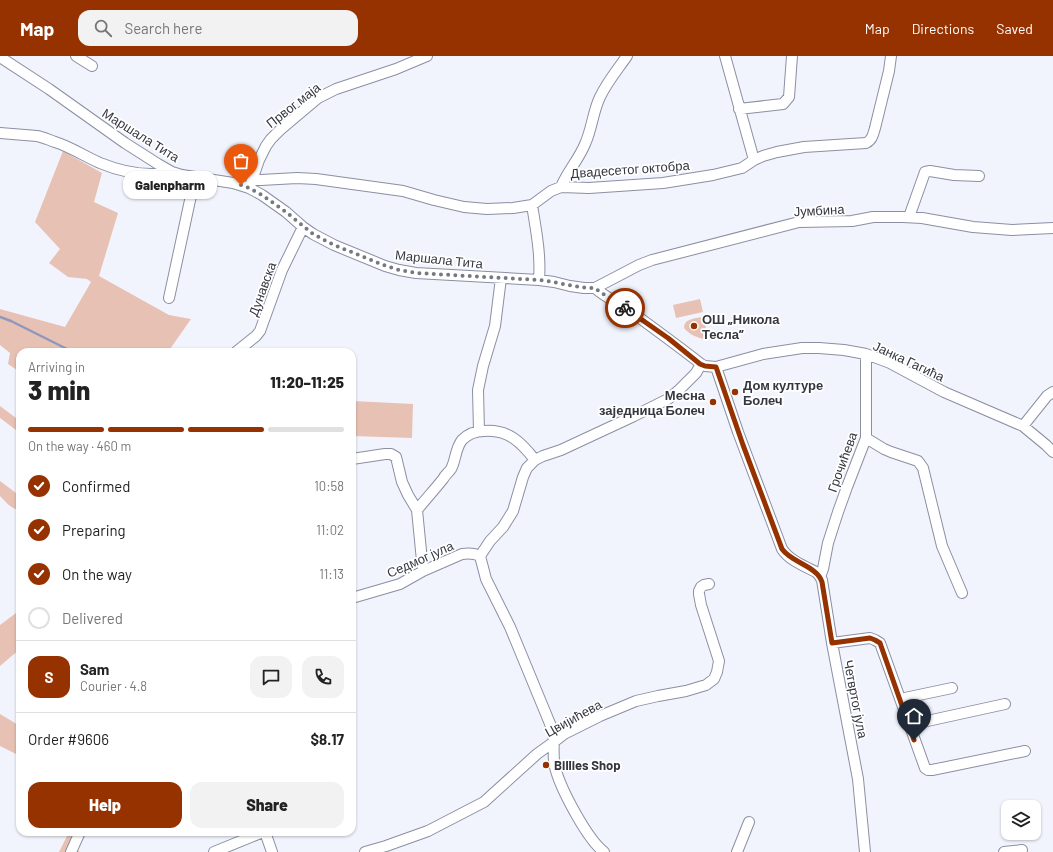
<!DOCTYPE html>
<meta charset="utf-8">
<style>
body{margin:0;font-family:Barlow,sans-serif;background:#f2f2f2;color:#222;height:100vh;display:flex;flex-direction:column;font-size:15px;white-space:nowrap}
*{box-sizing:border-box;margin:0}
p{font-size:13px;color:#767676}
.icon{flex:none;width:22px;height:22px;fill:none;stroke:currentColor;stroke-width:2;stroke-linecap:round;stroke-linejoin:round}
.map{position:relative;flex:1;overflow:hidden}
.side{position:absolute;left:16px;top:292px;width:340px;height:488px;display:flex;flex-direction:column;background:#fff;border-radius:12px;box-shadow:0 1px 3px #0004}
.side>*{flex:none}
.controls{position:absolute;left:1001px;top:744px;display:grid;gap:8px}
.controls a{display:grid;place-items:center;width:40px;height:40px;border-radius:8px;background:#fff;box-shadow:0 1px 3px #0004;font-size:20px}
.pin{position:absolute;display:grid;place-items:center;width:34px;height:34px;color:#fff;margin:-41px -17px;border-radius:50% 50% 50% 0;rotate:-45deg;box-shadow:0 0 4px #0007}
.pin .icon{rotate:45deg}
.courier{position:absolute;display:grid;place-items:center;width:40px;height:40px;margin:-20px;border:3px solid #963200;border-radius:50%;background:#fff;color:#222;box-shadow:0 1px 5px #0007}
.bubble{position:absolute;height:28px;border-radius:12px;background:#fff;box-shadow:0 1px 3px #0004;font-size:13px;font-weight:800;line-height:28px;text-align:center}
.summary em{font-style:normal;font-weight:800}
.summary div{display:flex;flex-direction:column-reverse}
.summary{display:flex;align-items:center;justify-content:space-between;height:68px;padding:0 12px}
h1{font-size:26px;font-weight:800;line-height:30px}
.bar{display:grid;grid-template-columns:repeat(4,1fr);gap:6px 4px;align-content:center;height:48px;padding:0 12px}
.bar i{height:5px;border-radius:3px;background:#e0e0e0}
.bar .current{background:#963200}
.bar p{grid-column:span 4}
.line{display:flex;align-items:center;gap:10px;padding:0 12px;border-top:1px solid #e0e0e0}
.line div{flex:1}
.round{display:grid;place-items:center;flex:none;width:42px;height:42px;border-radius:12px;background:#f2f2f2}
ol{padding:0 12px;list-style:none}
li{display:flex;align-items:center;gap:12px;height:44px}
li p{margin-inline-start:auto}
li .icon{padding:4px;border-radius:50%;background:#963200;color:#fff;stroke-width:4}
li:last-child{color:#767676}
li i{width:22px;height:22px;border:2px solid #e0e0e0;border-radius:50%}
.action{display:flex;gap:8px;margin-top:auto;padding:8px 12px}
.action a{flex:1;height:46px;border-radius:12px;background:#963200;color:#fff;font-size:16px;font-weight:800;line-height:46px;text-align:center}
.action a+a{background:#f2f2f2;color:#222}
header{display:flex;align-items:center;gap:24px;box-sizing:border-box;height:56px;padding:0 20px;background:#963200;color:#fff}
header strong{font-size:19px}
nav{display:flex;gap:22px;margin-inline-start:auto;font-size:14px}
.search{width:280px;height:36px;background:#f2f2f2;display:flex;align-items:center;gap:10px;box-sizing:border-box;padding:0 14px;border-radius:12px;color:#767676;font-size:15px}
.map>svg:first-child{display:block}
</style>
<header>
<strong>Map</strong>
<div class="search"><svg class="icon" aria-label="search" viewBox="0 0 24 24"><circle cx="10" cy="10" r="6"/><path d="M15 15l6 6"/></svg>Search here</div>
<nav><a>Map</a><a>Directions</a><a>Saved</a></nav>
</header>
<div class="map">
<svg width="1053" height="796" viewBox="0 0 1053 796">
<rect width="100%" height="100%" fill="#f2f4fd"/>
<path fill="#e7c1b4" d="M 63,95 L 102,117 L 94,146 L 118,157 L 99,220 L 169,259 L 191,263 L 168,296 L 20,296 L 20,316 L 8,308 L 10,297 L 0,289 L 0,253 L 65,271 L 91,226 L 87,223 L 68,221 L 49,207 L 60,193 L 35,166 Z
M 700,243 L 703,256 L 676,262 L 673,249 Z
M 701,261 L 704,262 L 708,283 C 701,284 688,278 684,272 C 684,263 693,263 701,261 Z
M 353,345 L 413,348 L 412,382 L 352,380 Z
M 0,350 L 20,365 L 20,377 L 0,362 Z
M 0,425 L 20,440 L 20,454 C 12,454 5,445 0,440 Z
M 20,554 L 20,593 L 0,610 L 0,569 Z
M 0,658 L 20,670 L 20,700 L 0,690 Z
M 69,776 L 76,776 L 70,789 L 80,796 L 59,796 Z"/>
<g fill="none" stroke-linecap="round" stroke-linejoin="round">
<path stroke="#8f97bd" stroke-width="2.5" d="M 0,261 L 11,265 L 73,296"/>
<g stroke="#8a8fa3" stroke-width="12">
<path id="minor" d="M 76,0 L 92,10
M 725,0 L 754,104
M 0,1 L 49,33 L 125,87 L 158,108 L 172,116 L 182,119 L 233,127 L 249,132 L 262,139 L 286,156 L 303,171 L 313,178 L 334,189 L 385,210 L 399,214 L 416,217 L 539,224 L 554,226 L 570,230 L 584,232 L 595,232 L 639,209 L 652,204 L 799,166 L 852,165 L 873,161 L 903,161 L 922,162 L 973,171 L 1012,174 L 1053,172
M 739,53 L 783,48 L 789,41 L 792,0
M 0,77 C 12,78 25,79 37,80 C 43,81 49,84 55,86 C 71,91 84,100 100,107 C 122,116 148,121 172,116
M 252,124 L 261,124 L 297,122 L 316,123 L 403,135 L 434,144 L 464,151 L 487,153 L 513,152 L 532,149 L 551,135 L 561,131 L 589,132 L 663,127 L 713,119 L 742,112 L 754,104 L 763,100 L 777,96 L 804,91 L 866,87 C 872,84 873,79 875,72 L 889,15 L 891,0
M 250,130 L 259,104 L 266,90 L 271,83 L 280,74 L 318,42 L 336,33 L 396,13 L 427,0
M 561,131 C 567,116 579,103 585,88 C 592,73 593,55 600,41 C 607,26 618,13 627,0
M 532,149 C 536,174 541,199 539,224
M 909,161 L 925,116 L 930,115 L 954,119 L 979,120
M 595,232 C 605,241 618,247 629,254 C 653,272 677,289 701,308 L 705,310 L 716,311 L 763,298 L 802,292 L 819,292 L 844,294 L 866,298 L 890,307 L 944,336 L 1023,370 L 1046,389 L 1053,396
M 169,242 L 195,121
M 236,296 L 256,280 L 260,275 L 282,214 L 303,171
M 716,311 L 738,376 L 782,493 C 789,504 804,510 816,516 L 819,519 L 822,524 L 832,587 L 858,723 L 865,796
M 1023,370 L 1047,340 L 1053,336
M 479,375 L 478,334 L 483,310 L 495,270 L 501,222
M 866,382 L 884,393 L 891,396 L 918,405 L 923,412 L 942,490 L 962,537
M 352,403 L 385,398 L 391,398 L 396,401 L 402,426 L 408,439 L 417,454 L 423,515
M 417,454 C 426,443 435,433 443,423 C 445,419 449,416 451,413 C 456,404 455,393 462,384 C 468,378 475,375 484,375 C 508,373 521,386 535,404
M 480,500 L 486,523 L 510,571 L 553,675 C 555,687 552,699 555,711 C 560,732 587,783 604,796
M 820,521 L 823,513 L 828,487 L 838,456 L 847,431 L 866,382 L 866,298
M 352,542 L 400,528 L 423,515 L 462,498 C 469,497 474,497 480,500 L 490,485 L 503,471 L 513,455 L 523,421 L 527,412 L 535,404 L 543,400 L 561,394 L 634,360 L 668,343 L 678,335 L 696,317 L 701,308
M 832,587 L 870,582 L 875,584 L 880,587 L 925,712 L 928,714 L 932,714 L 1025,695
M 900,643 L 952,632
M 909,669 L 1005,648
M 265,776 L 272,796
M 71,796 L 80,776
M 214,796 L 263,776
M 365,796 L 386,790 L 428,775 L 484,746 L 537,698 L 555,685 L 564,678 L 600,660 L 636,645 L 658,640 L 686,635 L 706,629 L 714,623 L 717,616 L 719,605 L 701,549 L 699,538 L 699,535 L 701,531 L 704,529 L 709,528
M 737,796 L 749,766
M 1004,796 L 1022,794"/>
</g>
<use href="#minor" stroke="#fff" stroke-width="10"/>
</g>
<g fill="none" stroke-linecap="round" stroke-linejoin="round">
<path stroke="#777982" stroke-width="4" stroke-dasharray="0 7.2" d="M 241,129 L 249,132 L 262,139 L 286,156 L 313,178 L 334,189 L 386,210 L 399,214 L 416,217 L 539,224 C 558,226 576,232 595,232 L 600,236 L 625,252"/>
<path stroke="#963200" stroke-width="5" d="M 625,252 L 668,282 L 700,308 L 705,310 L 716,311 L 743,389 L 782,493 C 792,507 817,510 822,526 L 832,587 L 870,582 L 875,584 L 880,587 L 914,684"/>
</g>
<g fill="#963200" stroke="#fff" stroke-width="1.5">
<circle cx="694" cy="270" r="4"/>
<circle cx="735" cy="336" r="4"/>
<circle cx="713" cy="346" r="4"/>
<circle cx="546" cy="709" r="4"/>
</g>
<g text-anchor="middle" stroke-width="3.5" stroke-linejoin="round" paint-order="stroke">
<g font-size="13" fill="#353740" stroke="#fff">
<text transform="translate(293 49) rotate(-38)" y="5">Првог маја</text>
<text transform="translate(141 79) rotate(32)" y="5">Маршала Тита</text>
<text transform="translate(630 113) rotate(-4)" y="5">Двадесетог октобра</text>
<text transform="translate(819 154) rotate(-3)" y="5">Јумбина</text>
<text transform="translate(439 203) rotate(6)" y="5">Маршала Тита</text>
<text transform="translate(262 233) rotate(-70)" y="5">Дунавска</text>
<text transform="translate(909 305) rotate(25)" y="5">Јанка Гагића</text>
<text transform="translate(842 406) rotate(-70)" y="5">Грочићева</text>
<text transform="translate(420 503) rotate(-24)" y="5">Седмог јула</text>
<text transform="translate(856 643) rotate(79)" y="5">Четвртог јула</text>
<text transform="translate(573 662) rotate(-29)" y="5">Цвијићева</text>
</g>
<g font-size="13" font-weight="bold" fill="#353740" stroke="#fff" text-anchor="start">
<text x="702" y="268">ОШ „Никола<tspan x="702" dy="15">Тесла”</tspan></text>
<text x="743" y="334">Дом културе<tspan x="743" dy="15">Болеч</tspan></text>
<text x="705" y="344" text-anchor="end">Месна<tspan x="705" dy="15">заједница Болеч</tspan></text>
<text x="554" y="714">Billies Shop</text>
</g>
</g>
</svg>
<div class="controls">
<a><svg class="icon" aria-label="layers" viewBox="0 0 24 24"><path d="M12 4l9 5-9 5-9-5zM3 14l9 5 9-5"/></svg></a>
</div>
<div class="pin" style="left:241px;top:129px;background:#ea580c"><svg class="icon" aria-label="bag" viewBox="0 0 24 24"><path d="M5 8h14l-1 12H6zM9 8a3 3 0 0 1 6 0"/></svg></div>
<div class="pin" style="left:914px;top:684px;background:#1f2937"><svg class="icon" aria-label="home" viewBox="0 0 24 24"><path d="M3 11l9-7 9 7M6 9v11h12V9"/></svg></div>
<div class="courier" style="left:625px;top:252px"><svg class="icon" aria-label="bike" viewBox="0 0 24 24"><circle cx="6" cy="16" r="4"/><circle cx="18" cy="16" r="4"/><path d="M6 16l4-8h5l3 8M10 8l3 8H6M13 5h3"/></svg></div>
<div class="bubble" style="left:123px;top:115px;width:94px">Galenpharm</div>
<section class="side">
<div class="summary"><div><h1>3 min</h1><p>Arriving in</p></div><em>11:20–11:25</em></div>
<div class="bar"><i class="current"></i><i class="current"></i><i class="current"></i><i></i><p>On the way · 460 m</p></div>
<ol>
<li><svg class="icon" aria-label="check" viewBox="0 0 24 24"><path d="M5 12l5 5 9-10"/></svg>Confirmed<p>10:58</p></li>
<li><svg class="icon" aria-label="check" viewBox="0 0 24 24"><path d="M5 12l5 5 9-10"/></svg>Preparing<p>11:02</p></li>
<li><svg class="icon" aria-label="check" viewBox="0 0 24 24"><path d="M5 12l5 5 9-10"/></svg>On the way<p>11:13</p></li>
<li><i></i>Delivered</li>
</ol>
<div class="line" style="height:72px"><b class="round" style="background:#963200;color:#fff">S</b><div><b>Sam</b><p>Courier · 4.8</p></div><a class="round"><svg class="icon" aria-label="chat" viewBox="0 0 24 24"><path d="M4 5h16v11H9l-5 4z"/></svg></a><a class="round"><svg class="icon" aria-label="phone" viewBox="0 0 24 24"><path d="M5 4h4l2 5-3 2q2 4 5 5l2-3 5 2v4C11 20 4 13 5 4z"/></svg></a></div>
<div class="line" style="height:52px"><div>Order #9606</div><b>$8.17</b></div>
<div class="action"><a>Help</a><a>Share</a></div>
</section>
</div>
